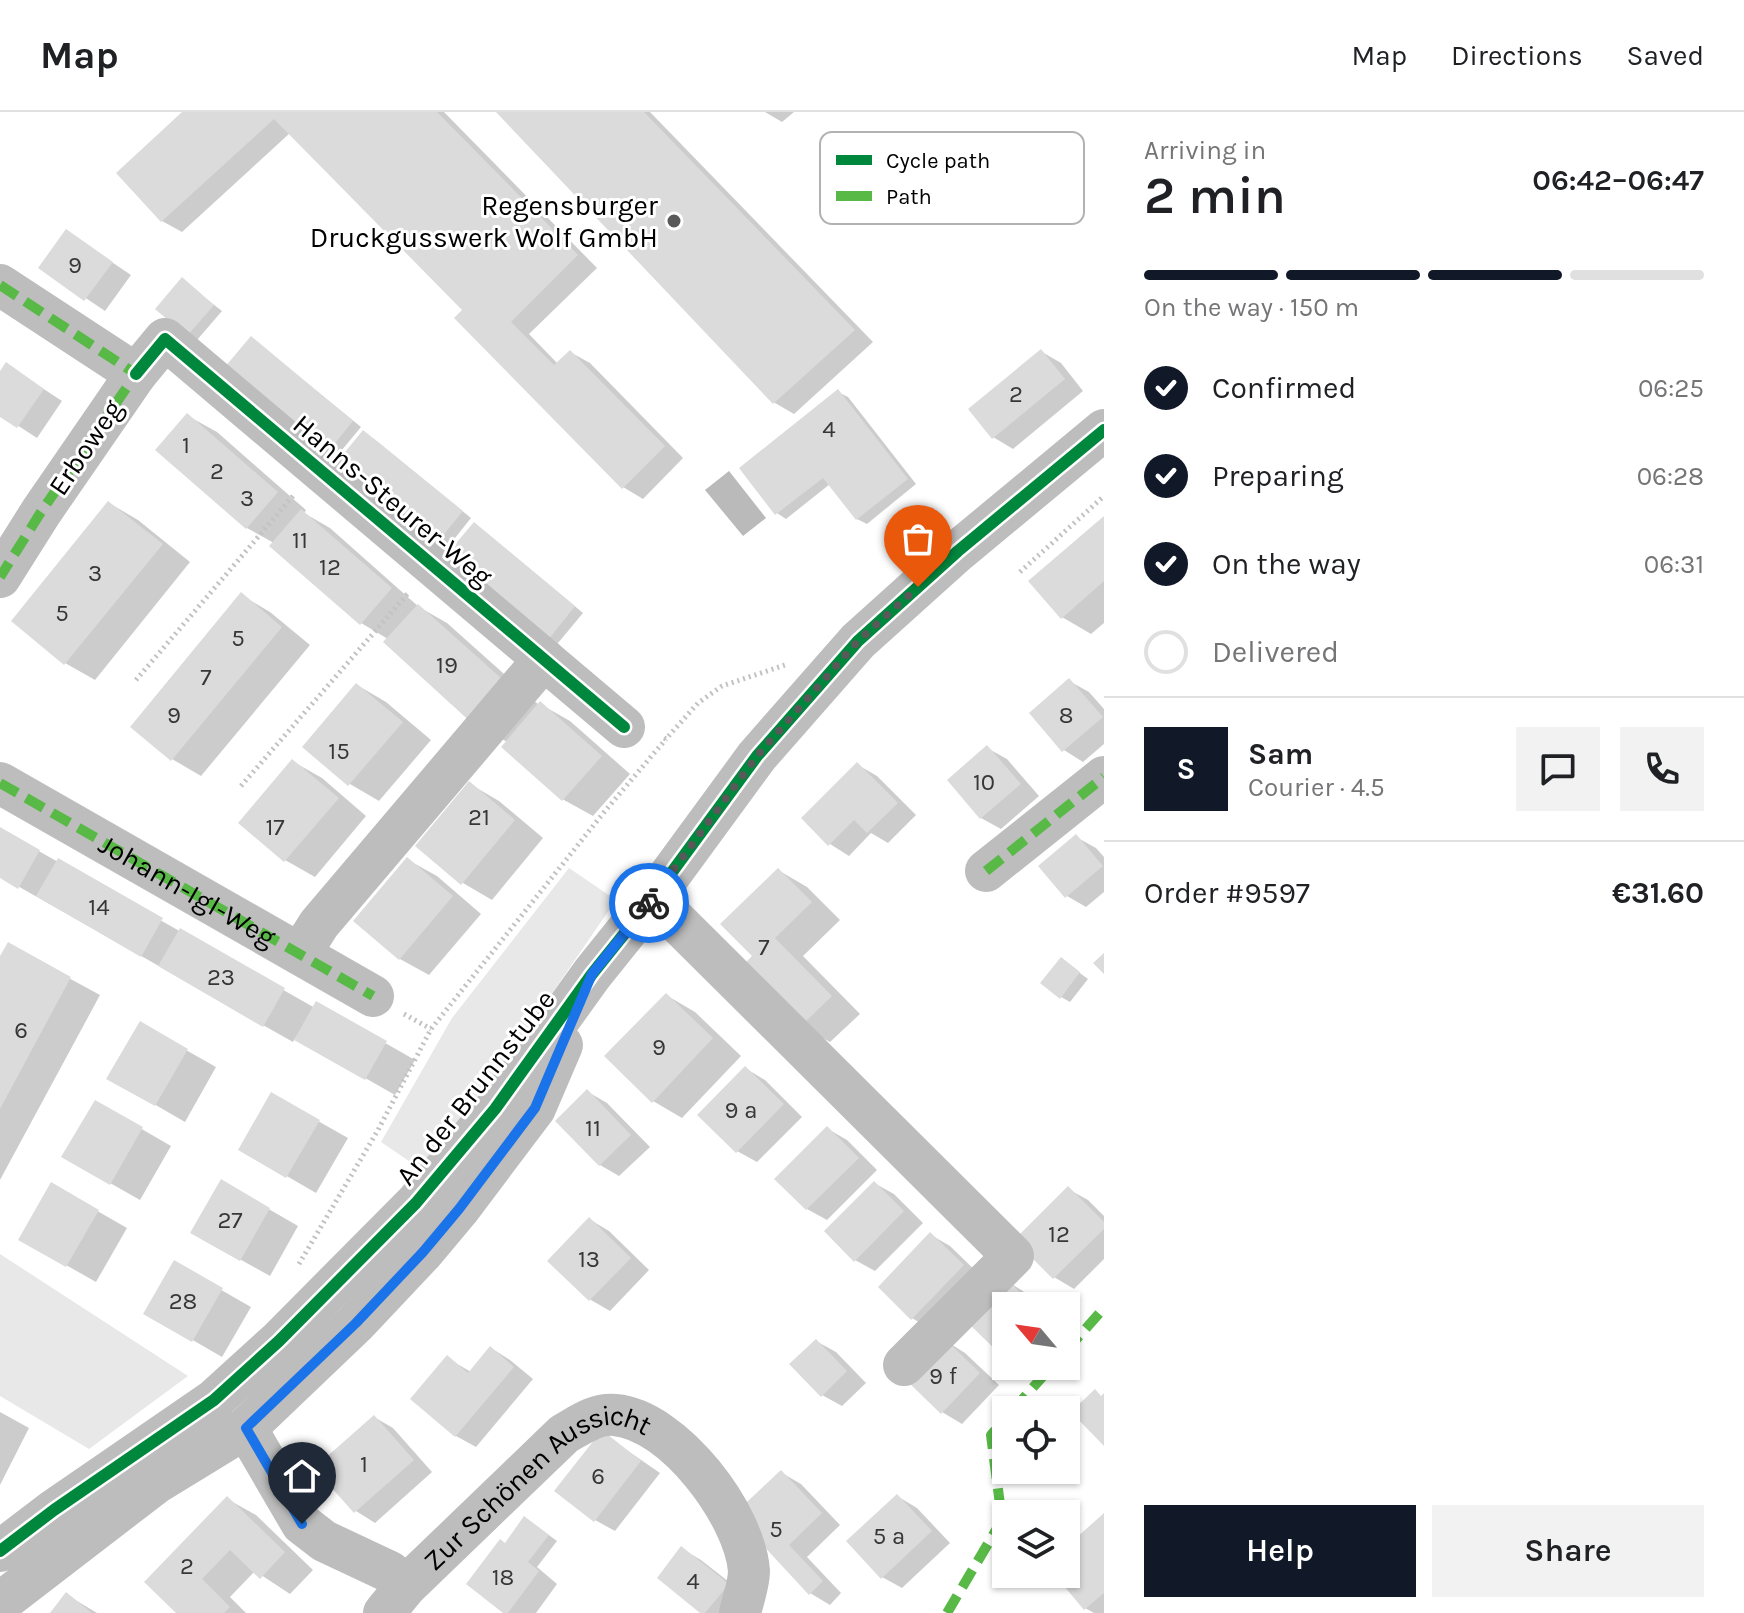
<!DOCTYPE html>
<meta charset="utf-8">
<style>
body{margin:0;font-family:Karla,sans-serif;background:#f2f2f2;color:#202124;height:100vh;display:flex;flex-direction:column;font-size:30px;white-space:nowrap}
*{box-sizing:border-box;margin:0}
p{font-size:26px;color:#757577}
.icon{flex:none;width:44px;height:44px;fill:none;stroke:currentColor;stroke-width:2;stroke-linecap:round;stroke-linejoin:round}
.map{position:relative;flex:1;overflow:hidden}
.drawer{display:flex;flex-direction:column;background:#fff;width:640px}
.drawer>*{flex:none}
.needle{width:52px;rotate:299deg}
.controls{position:absolute;left:992px;top:1180px;display:grid;gap:16px}
.controls a{display:grid;place-items:center;width:88px;height:88px;border-radius:0px;background:#fff;box-shadow:0 2px 6px #0004;font-size:40px}
.pin{position:absolute;display:grid;place-items:center;width:68px;height:68px;color:#fff;margin:-82px -34px;border-radius:50% 50% 50% 0;rotate:-45deg;box-shadow:0 0 8px #0007}
.pin .icon{rotate:45deg}
.courier{position:absolute;display:grid;place-items:center;width:80px;height:80px;margin:-40px;border:6px solid #1a73e8;border-radius:50%;background:#fff;color:#222;box-shadow:0 2px 10px #0007}
.summary em{font-style:normal;font-weight:600}
.summary div{display:flex;flex-direction:column-reverse}
.summary{display:flex;align-items:center;justify-content:space-between;height:136px;padding:0 40px}
h1{font-size:52px;font-weight:600;line-height:60px}
.bar{display:grid;grid-template-columns:repeat(4,1fr);gap:12px 8px;align-content:center;height:96px;padding:0 40px}
.bar i{height:10px;border-radius:6px;background:#e0e0e0}
.bar .on{background:#111827}
.bar p{grid-column:span 4}
.line{display:flex;align-items:center;gap:20px;padding:0 40px;border-top:2px solid #e0e0e0}
.line div{flex:1}
.round{display:grid;place-items:center;flex:none;width:84px;height:84px;border-radius:0px;background:#f2f2f2}
ol{padding:0 40px;list-style:none}
li{display:flex;align-items:center;gap:24px;height:88px}
li p{margin-inline-start:auto}
li .icon{padding:8px;border-radius:50%;background:#111827;color:#fff;stroke-width:4}
li:last-child{color:#757577}
li i{width:44px;height:44px;border:4px solid #e0e0e0;border-radius:50%}
.action{display:flex;gap:16px;margin-top:auto;padding:16px 40px}
.action a{flex:1;height:92px;border-radius:0px;background:#111827;color:#fff;font-size:32px;font-weight:600;line-height:92px;text-align:center}
.action a+a{background:#f2f2f2;color:#202124}
header{display:flex;align-items:center;gap:48px;box-sizing:border-box;height:112px;padding:0 40px;background:#fff;border-bottom:2px solid #e0e0e0}
header strong{font-size:38px}
nav{display:flex;gap:44px;margin-inline-start:auto;font-size:28px}
main{display:flex;flex:1;min-height:0}
.map>svg:first-child{display:block}
</style>
<header>
<strong>Map</strong>
<nav><a>Map</a><a>Directions</a><a>Saved</a></nav>
</header>
<main>
<div class="map">
<svg width="1104" height="1501" viewBox="0 0 1104 1501">
<rect width="100%" height="100%" fill="#fff"/>
<path fill="#e8e8e8" d="M 569,756 L 616,788 L 428,1062 L 381,1030 L 452,906 Z
M 0,1142 L 188,1264 L 89,1337 L 0,1284 Z"/>
<path fill="#bababa" d="M 729,359 L 766,406 L 743,424 L 705,378 Z"/>
<path fill="#0003" d="M 184,0 L 444,0 L 597,156 L 529,222 L 558,252 L 570,240 L 590,251 L 683,346 L 643,387 L 623,375 L 465,198 L 290,21 L 182,120 L 162,109 Z
M 499,0 L 650,0 L 873,230 L 794,302 L 775,291 Z
M 765,0 L 794,0 L 782,10 Z
M 67,120 L 131,163 L 105,199 L 41,156 Z
M 182,168 L 222,199 L 197,228 L 158,197 Z
M 252,226 L 361,315 L 337,344 L 328,339 Z
M 1042,240 L 1061,251 L 1083,279 L 1013,337 L 993,325 Z
M 7,253 L 62,289 L 37,326 L 0,302 L 0,263 Z
M 838,280 L 848,285 L 916,372 L 867,412 L 857,407 L 830,372 L 786,407 L 777,401 Z
M 188,304 L 217,320 L 306,398 L 304,401 L 330,416 L 419,495 L 447,511 L 539,593 L 540,592 L 570,609 L 630,662 L 593,704 L 564,688 L 503,635 L 507,630 L 477,612 L 388,527 L 361,511 L 274,431 L 247,416 L 158,338 Z
M 373,326 L 471,406 L 447,436 L 437,430 Z
M 109,391 L 138,408 L 190,450 L 95,568 L 65,551 Z
M 1104,407 L 1104,511 L 1091,522 L 1062,505 Z
M 483,418 L 583,501 L 558,531 L 549,526 Z
M 241,483 L 270,500 L 310,533 L 201,664 L 172,647 Z
M 1069,569 L 1089,580 L 1104,597 L 1104,632 L 1083,650 L 1064,638 Z
M 357,573 L 386,590 L 431,628 L 379,689 L 350,672 Z
M 987,636 L 1007,647 L 1039,684 L 1001,717 L 981,706 Z
M 292,649 L 322,666 L 366,704 L 315,765 L 285,748 L 241,711 Z
M 858,653 L 877,664 L 916,703 L 888,731 L 871,721 L 849,744 L 830,732 Z
M 470,672 L 499,689 L 543,726 L 492,788 L 463,771 L 418,734 Z
M 0,717 L 315,896 L 317,892 L 415,948 L 395,983 L 295,926 L 293,930 L 0,764 Z
M 1076,725 L 1096,736 L 1104,745 L 1104,780 L 1086,795 L 1067,784 Z
M 408,748 L 437,764 L 481,802 L 429,863 L 400,847 Z
M 778,758 L 807,775 L 840,808 L 803,844 L 860,902 L 830,930 L 801,914 L 755,844 Z
M 8,833 L 100,883 L 0,1068 L 0,849 Z
M 1061,847 L 1088,867 L 1070,890 L 1061,885 Z
M 666,883 L 695,900 L 741,944 L 682,1006 L 653,989 Z
M 140,912 L 216,955 L 185,1010 L 109,966 Z
M 745,956 L 765,968 L 802,1005 L 757,1050 L 737,1039 Z
M 588,980 L 607,991 L 650,1035 L 619,1064 L 600,1053 Z
M 272,983 L 348,1026 L 316,1081 L 240,1037 Z
M 95,990 L 171,1034 L 140,1088 L 64,1045 Z
M 828,1017 L 847,1028 L 877,1058 L 827,1108 L 807,1097 Z
M 222,1070 L 298,1114 L 270,1164 L 193,1121 Z
M 874,1071 L 894,1082 L 923,1111 L 875,1159 L 855,1148 Z
M 52,1073 L 127,1116 L 96,1170 L 20,1127 Z
M 1068,1077 L 1088,1088 L 1104,1104 L 1104,1147 L 1074,1177 L 1054,1165 Z
M 589,1107 L 609,1119 L 649,1158 L 610,1199 L 591,1188 L 550,1149 Z
M 931,1123 L 950,1134 L 983,1166 L 932,1218 L 912,1206 Z
M 174,1151 L 251,1195 L 222,1245 L 146,1201 Z
M 1007,1169 L 1026,1181 L 1040,1194 L 1006,1194 L 1006,1243 L 969,1209 Z
M 816,1229 L 836,1240 L 866,1271 L 842,1294 L 822,1283 Z
M 946,1229 L 965,1241 L 999,1273 L 962,1312 L 942,1300 Z
M 491,1236 L 510,1248 L 533,1267 L 476,1335 L 456,1324 L 447,1246 L 471,1260 Z
M 0,1300 L 29,1316 L 0,1373 Z
M 374,1305 L 393,1316 L 432,1360 L 375,1411 L 356,1399 Z
M 602,1321 L 660,1361 L 615,1419 L 595,1408 Z
M 782,1361 L 801,1372 L 840,1413 L 807,1445 L 841,1481 L 830,1493 L 810,1481 L 737,1402 Z
M 897,1384 L 917,1396 L 950,1431 L 902,1476 L 882,1465 Z
M 227,1387 L 256,1403 L 313,1458 L 290,1482 L 255,1459 L 230,1485 L 246,1501 L 179,1501 Z
M 1104,1404 L 1104,1501 L 1094,1501 L 1085,1496 L 1057,1462 L 1066,1462 L 1066,1437 Z
M 534,1412 L 557,1429 L 537,1455 L 557,1472 L 536,1501 L 506,1501 L 506,1433 Z
M 682,1437 L 701,1448 L 747,1484 L 734,1501 L 703,1501 Z
M 67,1483 L 97,1501 L 52,1501 Z"/>
<path fill="#dbdbdb" d="M 182,0 L 437,0 L 578,143 L 511,210 L 554,253 L 570,238 L 665,334 L 622,377 L 454,206 L 462,198 L 274,7 L 161,110 L 116,61 Z
M 496,0 L 644,0 L 855,218 L 773,292 Z
M 66,117 L 113,150 L 84,189 L 38,156 Z
M 182,165 L 214,193 L 187,224 L 155,197 Z
M 251,224 L 353,309 L 327,341 L 224,256 Z
M 1041,237 L 1065,267 L 992,327 L 968,297 Z
M 6,250 L 44,277 L 17,316 L 0,305 L 0,259 Z
M 838,277 L 908,367 L 856,408 L 823,366 L 775,403 L 739,356 Z
M 187,301 L 278,380 L 246,417 L 155,338 Z
M 363,318 L 463,399 L 436,432 L 336,351 Z
M 108,389 L 163,432 L 64,553 L 11,509 Z
M 301,397 L 392,476 L 360,513 L 269,434 Z
M 1104,404 L 1104,469 L 1061,507 L 1028,469 Z
M 474,410 L 575,494 L 548,528 L 446,443 Z
M 241,480 L 282,515 L 171,649 L 130,615 Z
M 418,492 L 511,575 L 475,614 L 383,530 Z
M 1069,566 L 1103,605 L 1062,640 L 1029,601 Z
M 356,571 L 403,610 L 348,674 L 302,635 Z
M 540,589 L 602,644 L 562,689 L 501,635 Z
M 987,633 L 1021,672 L 980,707 L 947,668 Z
M 292,647 L 339,686 L 284,750 L 238,711 Z
M 857,650 L 898,691 L 867,721 L 854,708 L 828,734 L 801,706 Z
M 469,669 L 515,708 L 461,773 L 415,734 Z
M 0,715 L 40,738 L 18,777 L 0,766 Z
M 1076,722 L 1103,754 L 1065,786 L 1038,754 Z
M 407,745 L 453,784 L 399,848 L 353,809 Z
M 58,746 L 163,806 L 141,845 L 36,784 Z
M 778,756 L 812,790 L 775,826 L 832,884 L 800,915 L 741,855 L 752,844 L 720,812 Z
M 180,816 L 285,876 L 263,915 L 158,854 Z
M 8,830 L 71,865 L 0,997 L 0,844 Z
M 1104,841 L 1104,862 L 1093,851 Z
M 1061,845 L 1080,860 L 1060,887 L 1040,871 Z
M 666,881 L 713,926 L 652,991 L 604,944 Z
M 316,889 L 387,929 L 365,968 L 294,928 Z
M 140,909 L 188,937 L 155,994 L 106,967 Z
M 745,954 L 784,992 L 736,1041 L 697,1003 Z
M 587,977 L 631,1023 L 599,1054 L 555,1009 Z
M 271,980 L 320,1008 L 286,1066 L 238,1038 Z
M 95,988 L 143,1015 L 110,1073 L 61,1045 Z
M 827,1014 L 859,1046 L 806,1098 L 774,1067 Z
M 221,1067 L 270,1096 L 240,1149 L 190,1121 Z
M 874,1069 L 904,1099 L 854,1150 L 824,1119 Z
M 51,1070 L 99,1098 L 66,1155 L 18,1128 Z
M 1068,1074 L 1104,1110 L 1104,1117 L 1053,1167 L 1014,1128 Z
M 589,1105 L 631,1146 L 589,1189 L 547,1149 Z
M 930,1120 L 964,1153 L 911,1208 L 878,1175 Z
M 174,1148 L 223,1176 L 192,1230 L 143,1202 Z
M 1006,1167 L 1034,1194 L 1006,1194 L 1006,1238 L 1001,1243 L 966,1209 Z
M 816,1227 L 847,1259 L 821,1285 L 789,1252 Z
M 945,1227 L 980,1261 L 941,1302 L 906,1268 Z
M 490,1234 L 514,1255 L 455,1325 L 410,1287 L 447,1243 L 468,1261 Z
M 1095,1277 L 1101,1284 L 1104,1281 L 1104,1334 L 1071,1300 Z
M 374,1303 L 414,1348 L 354,1401 L 314,1356 Z
M 602,1318 L 641,1349 L 594,1410 L 554,1379 Z
M 781,1358 L 822,1401 L 789,1433 L 823,1469 L 809,1483 L 734,1402 Z
M 897,1382 L 932,1419 L 881,1467 L 846,1429 Z
M 227,1384 L 285,1440 L 260,1467 L 230,1438 L 202,1467 L 230,1495 L 224,1501 L 176,1501 L 144,1470 Z
M 1104,1401 L 1104,1481 L 1084,1498 L 1054,1462 L 1066,1462 L 1066,1435 Z
M 524,1404 L 549,1423 L 528,1450 L 539,1459 L 508,1501 L 503,1501 L 466,1472 L 500,1427 L 505,1431 Z
M 681,1434 L 729,1472 L 705,1501 L 700,1501 L 657,1466 Z
M 66,1480 L 92,1501 L 50,1501 Z"/>
<g fill="none" stroke-linecap="round" stroke-linejoin="round">
<path stroke="#c2c2c2" stroke-width="5" stroke-dasharray="2 4" stroke-linecap="butt" d="M 1020,460 L 1104,384
M 136,568 L 293,384
M 664,626 L 666,627 L 698,591 L 722,574 L 785,553
M 241,674 L 409,480
M 404,902 L 431,917
M 299,1152 L 378,1018 L 431,917 L 605,699 L 666,627"/>
<g stroke="#bdbdbd" stroke-width="42">
<path d="M 0,173 L 136,262 L 41,400 L 0,465"/>
<path d="M 136,262 L 165,227 L 624,615"/>
<path d="M 0,671 L 373,884"/>
<path d="M 986,759 L 1104,665"/>
<path d="M 653,786 L 1013,1144 L 904,1253"/>
<path d="M 300,842 L 319,812 L 544,547"/>
<path d="M 246,1316 L 302,1412 L 324,1429 L 390,1460 L 406,1474"/>
<path d="M 0,1439 L 54,1398 L 214,1288 L 279,1229 L 416,1091 L 495,997 L 592,862 L 653,786 L 757,644 L 858,529 L 958,439 L 1104,318"/>
<path d="M 0,1491 L 156,1371 L 246,1316 L 356,1211 L 423,1140 L 459,1097 L 535,996 L 562,933"/>
<path id="s1" d="M 384,1501 L 406,1474 L 564,1322 C 580,1313 596,1301 615,1303 C 674,1308 745,1403 749,1459 C 749,1472 743,1488 740,1501"/>
</g>
<g stroke="#58b947" stroke-width="10" stroke-dasharray="20 10" stroke-linecap="butt">
<path d="M 0,173 L 136,262 L 41,400 L 0,465"/>
<path id="s2" d="M 0,671 L 373,884"/>
<path d="M 986,759 L 1104,665"/>
<path d="M 1066,1239 L 1104,1196"/>
<path d="M 1013,1298 L 1052,1254"/>
<path d="M 947,1501 L 1002,1408 L 991,1323 L 1006,1306"/>
</g>
<g stroke="#fff" stroke-width="17">
<path id="cycleway" d="M 136,262 L 165,227 L 624,615
M 0,1439 L 54,1398 L 214,1288 L 279,1229 L 416,1091 L 495,997 L 592,862 L 653,786 L 757,644 L 858,529 L 958,439 L 1104,318"/>
</g>
<use href="#cycleway" stroke="#00873e" stroke-width="12"/>
</g>
<g fill="none" stroke-linecap="round" stroke-linejoin="round">
<path stroke="#595959" stroke-width="8" stroke-dasharray="0 14.4" d="M 649,791 L 757,644 L 858,529 L 918,475"/>
<path stroke="#1a73e8" stroke-width="10" d="M 302,1412 L 246,1316 L 356,1211 L 423,1140 L 459,1097 L 535,996 L 592,862 L 649,791"/>
</g>
<circle fill="#595959" stroke="#fff" stroke-width="3" cx="674" cy="109" r="8"/>
<g text-anchor="middle" stroke-width="6" stroke-linejoin="round" paint-order="stroke">
<g font-size="24" fill="#373737">
<text x="75" y="161">9</text>
<text x="1016" y="290">2</text>
<text x="829" y="325">4</text>
<text x="186" y="341">1</text>
<text x="217" y="367">2</text>
<text x="247" y="394">3</text>
<text x="300" y="436">11</text>
<text x="330" y="463">12</text>
<text x="95" y="469">3</text>
<text x="62" y="509">5</text>
<text x="238" y="534">5</text>
<text x="447" y="561">19</text>
<text x="206" y="573">7</text>
<text x="174" y="611">9</text>
<text x="1066" y="611">8</text>
<text x="339" y="647">15</text>
<text x="984" y="678">10</text>
<text x="479" y="713">21</text>
<text x="275" y="723">17</text>
<text x="99" y="803">14</text>
<text x="764" y="843">7</text>
<text x="221" y="873">23</text>
<text x="21" y="926">6</text>
<text x="659" y="943">9</text>
<text x="741" y="1006">9 a</text>
<text x="593" y="1024">11</text>
<text x="230" y="1116">27</text>
<text x="1059" y="1130">12</text>
<text x="589" y="1155">13</text>
<text x="183" y="1197">28</text>
<text x="943" y="1272">9 f</text>
<text x="364" y="1360">1</text>
<text x="598" y="1372">6</text>
<text x="776" y="1425">5</text>
<text x="889" y="1432">5 a</text>
<text x="187" y="1462">2</text>
<text x="503" y="1473">18</text>
<text x="693" y="1477">4</text>
</g>
<g font-size="28" fill="#000" stroke="#fff" text-anchor="end">
<text x="658" y="103">Regensburger<tspan x="658" dy="32">Druckgusswerk Wolf GmbH</tspan></text>
</g>
<g font-size="28" fill="#000" stroke="#fff">
<text transform="translate(85 335) rotate(-56)" y="10">Erboweg</text>
<text transform="translate(393 388) rotate(40)" y="10">Hanns-Steurer-Weg</text>
<text dy="10" stroke="none"><textPath href="#s2" startOffset="216">Johann-Igl-Weg</textPath></text>
<text transform="translate(475 975) rotate(-52)" y="10">An der Brunnstube</text>
<text dy="10" stroke="none"><textPath href="#s1" startOffset="206">Zur Schönen Aussicht</textPath></text>
</g>
</g>
<rect x="820" y="20" width="264" height="92" rx="12" fill="#fff" stroke="#b2b2b2" stroke-width="2"/>
<rect x="836" y="43" width="36" height="10" fill="#00873e"/>
<rect x="836" y="79" width="36" height="10" fill="#58b947"/>
<g font-size="22" fill="#000">
<text x="886" y="56">Cycle path</text>
<text x="886" y="92">Path</text>
</g>
</svg>
<div class="controls">
<a><svg class="needle" viewBox="-14 -14 28 28"><path d="M0-13l5 13h-10z" fill="#e53935"/><path d="M0 13l5-13h-10z" fill="#757577"/></svg></a>
<a><svg class="icon" aria-label="locate" viewBox="0 0 24 24"><circle cx="12" cy="12" r="6"/><path d="M12 2v4M12 18v4M2 12h4M18 12h4"/></svg></a>
<a><svg class="icon" aria-label="layers" viewBox="0 0 24 24"><path d="M12 4l9 5-9 5-9-5zM3 14l9 5 9-5"/></svg></a>
</div>
<div class="pin" style="left:918px;top:475px;background:#ea580c"><svg class="icon" aria-label="bag" viewBox="0 0 24 24"><path d="M5 8h14l-1 12H6zM9 8a3 3 0 0 1 6 0"/></svg></div>
<div class="pin" style="left:302px;top:1412px;background:#1f2937"><svg class="icon" aria-label="home" viewBox="0 0 24 24"><path d="M3 11l9-7 9 7M6 9v11h12V9"/></svg></div>
<div class="courier" style="left:649px;top:791px"><svg class="icon" aria-label="bike" viewBox="0 0 24 24"><circle cx="6" cy="16" r="4"/><circle cx="18" cy="16" r="4"/><path d="M6 16l4-8h5l3 8M10 8l3 8H6M13 5h3"/></svg></div>
</div>
<section class="drawer">
<div class="summary"><div><h1>2 min</h1><p>Arriving in</p></div><em>06:42–06:47</em></div>
<div class="bar"><i class="on"></i><i class="on"></i><i class="on"></i><i></i><p>On the way · 150 m</p></div>
<ol>
<li><svg class="icon" aria-label="check" viewBox="0 0 24 24"><path d="M5 12l5 5 9-10"/></svg>Confirmed<p>06:25</p></li>
<li><svg class="icon" aria-label="check" viewBox="0 0 24 24"><path d="M5 12l5 5 9-10"/></svg>Preparing<p>06:28</p></li>
<li><svg class="icon" aria-label="check" viewBox="0 0 24 24"><path d="M5 12l5 5 9-10"/></svg>On the way<p>06:31</p></li>
<li><i></i>Delivered</li>
</ol>
<div class="line" style="height:144px"><b class="round" style="background:#111827;color:#fff">S</b><div><b>Sam</b><p>Courier · 4.5</p></div><a class="round"><svg class="icon" aria-label="chat" viewBox="0 0 24 24"><path d="M4 5h16v11H9l-5 4z"/></svg></a><a class="round"><svg class="icon" aria-label="phone" viewBox="0 0 24 24"><path d="M5 4h4l2 5-3 2q2 4 5 5l2-3 5 2v4C11 20 4 13 5 4z"/></svg></a></div>
<div class="line" style="height:104px"><div>Order #9597</div><b>€31.60</b></div>
<div class="action"><a>Help</a><a>Share</a></div>
</section>
</main>
